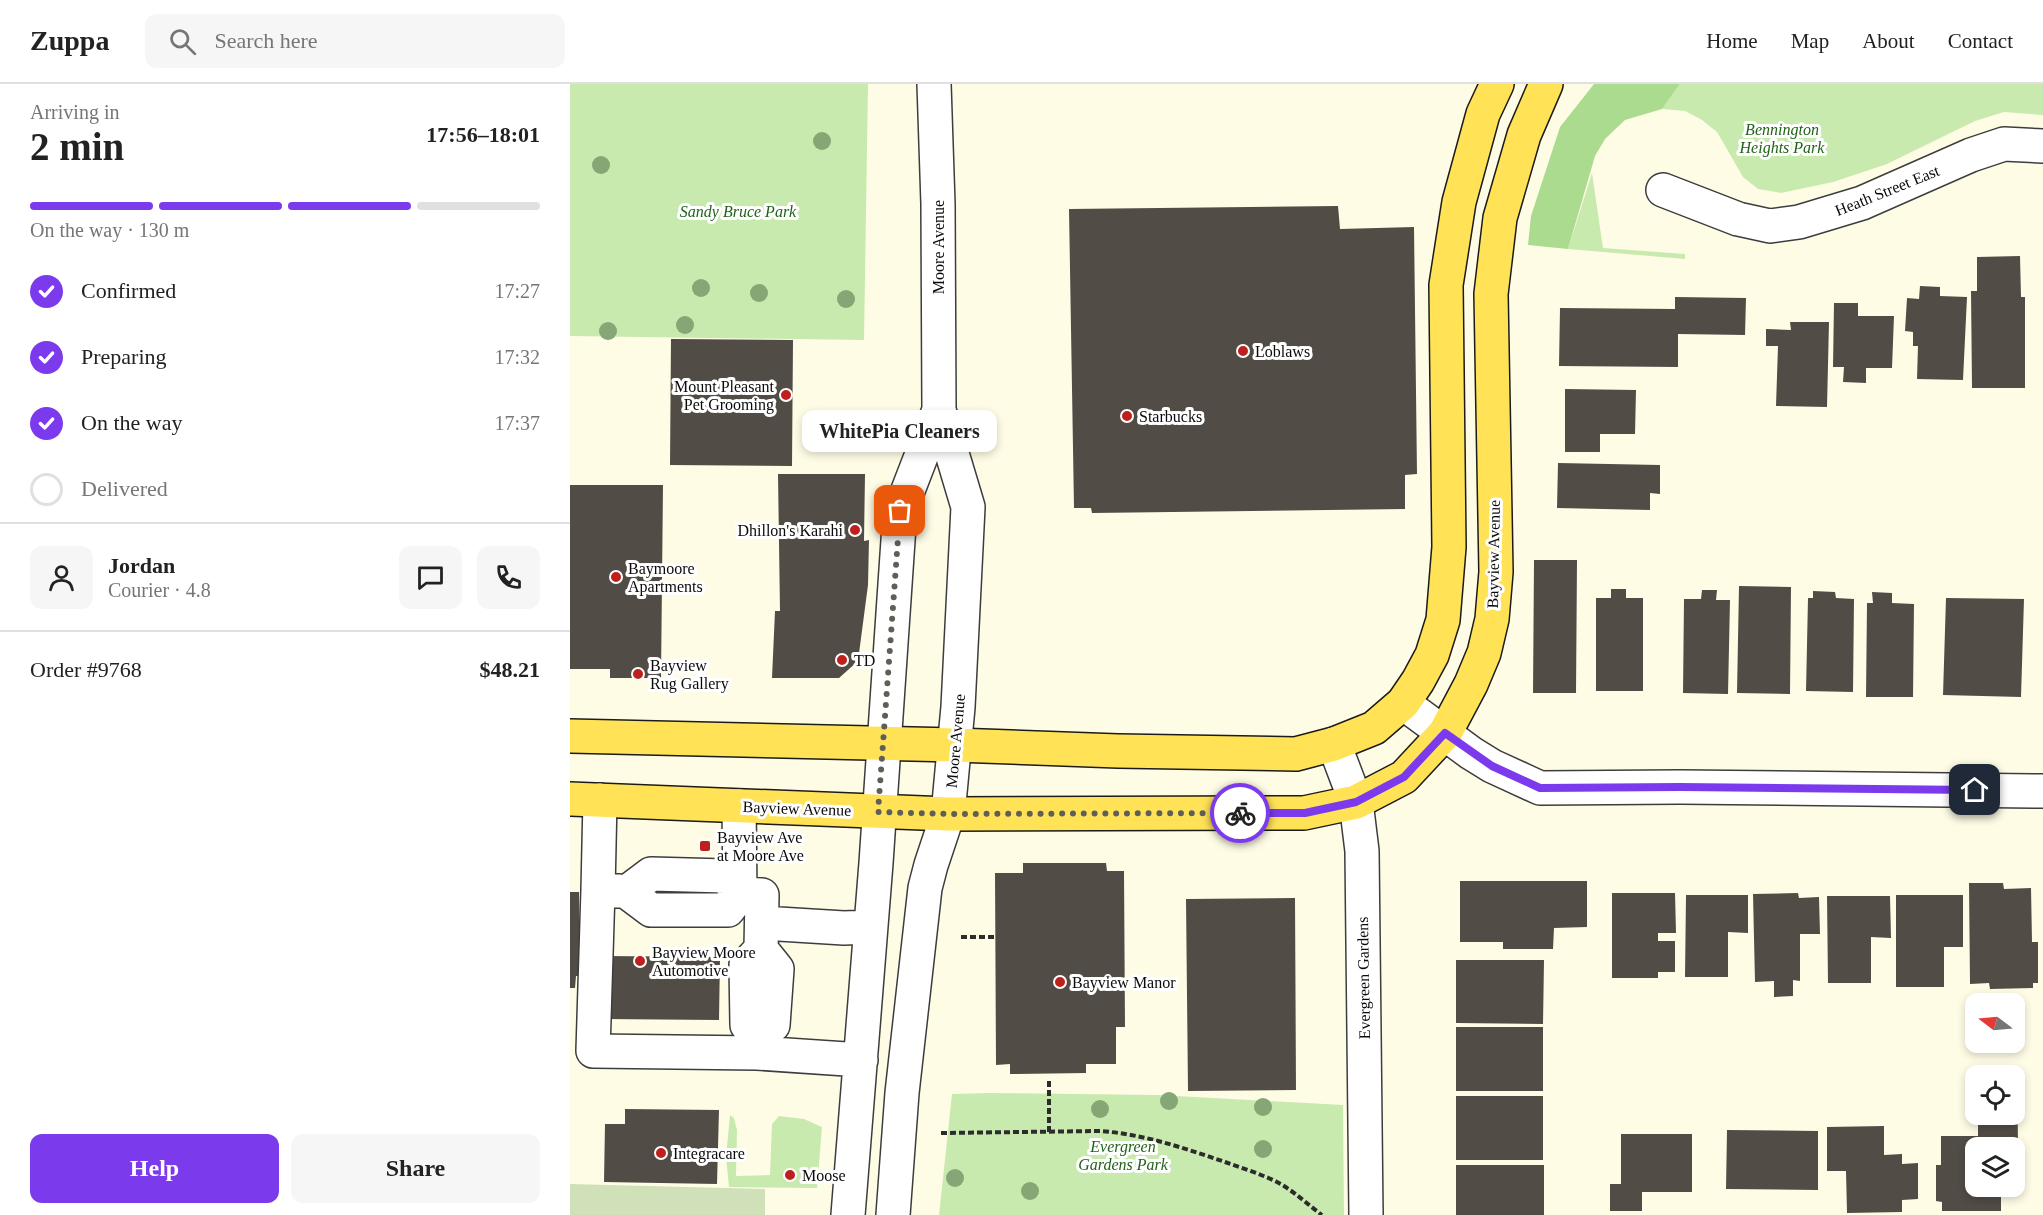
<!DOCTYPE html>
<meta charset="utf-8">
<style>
body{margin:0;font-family:"Times New Roman",serif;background:#f6f6f6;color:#222;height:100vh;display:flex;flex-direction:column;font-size:22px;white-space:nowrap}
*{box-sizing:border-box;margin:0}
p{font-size:20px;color:#767676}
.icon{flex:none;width:33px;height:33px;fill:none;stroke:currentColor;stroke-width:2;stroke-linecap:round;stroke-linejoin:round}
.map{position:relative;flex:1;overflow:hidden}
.panel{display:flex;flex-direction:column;background:#fff;width:570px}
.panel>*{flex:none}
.needle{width:39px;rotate:286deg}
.controls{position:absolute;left:1395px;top:909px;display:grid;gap:12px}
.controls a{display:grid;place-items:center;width:60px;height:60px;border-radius:12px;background:#fff;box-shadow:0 3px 9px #0003;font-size:30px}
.pin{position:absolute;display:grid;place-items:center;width:51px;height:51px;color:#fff;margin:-26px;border-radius:12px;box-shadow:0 3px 9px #0006}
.courier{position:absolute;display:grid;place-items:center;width:60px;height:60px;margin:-30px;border:4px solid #7c3aed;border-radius:50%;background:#fff;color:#222;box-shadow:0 2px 8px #0007}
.bubble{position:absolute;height:42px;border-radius:12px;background:#fff;box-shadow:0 3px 9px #0003;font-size:20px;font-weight:800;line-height:42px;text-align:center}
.overview em{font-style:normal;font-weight:800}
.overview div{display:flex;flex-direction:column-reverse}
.overview{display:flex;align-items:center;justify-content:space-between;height:102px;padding:0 30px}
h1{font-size:39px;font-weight:800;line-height:45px}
.bar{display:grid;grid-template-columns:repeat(4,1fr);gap:9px 6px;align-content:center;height:72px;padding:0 30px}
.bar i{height:8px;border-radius:4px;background:#e0e0e0}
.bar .on{background:#7c3aed}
.bar p{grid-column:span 4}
.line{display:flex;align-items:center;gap:15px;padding:0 30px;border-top:2px solid #e0e0e0}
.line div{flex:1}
.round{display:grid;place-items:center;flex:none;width:63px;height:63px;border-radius:12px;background:#f6f6f6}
ol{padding:0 30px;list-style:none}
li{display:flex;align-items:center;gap:18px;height:66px}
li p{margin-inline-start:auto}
li .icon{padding:6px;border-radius:50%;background:#7c3aed;color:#fff;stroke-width:4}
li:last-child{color:#767676}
li i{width:33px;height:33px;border:3px solid #e0e0e0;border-radius:50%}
.button{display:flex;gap:12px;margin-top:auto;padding:12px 30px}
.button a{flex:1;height:69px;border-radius:12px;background:#7c3aed;color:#fff;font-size:24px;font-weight:800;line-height:69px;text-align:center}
.button a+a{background:#f6f6f6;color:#222}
header{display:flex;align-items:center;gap:36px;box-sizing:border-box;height:84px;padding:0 30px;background:#fff;border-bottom:2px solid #e0e0e0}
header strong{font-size:28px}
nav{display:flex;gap:33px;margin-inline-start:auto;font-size:21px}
.search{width:420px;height:54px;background:#f6f6f6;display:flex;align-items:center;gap:15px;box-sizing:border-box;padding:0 21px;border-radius:12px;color:#767676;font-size:22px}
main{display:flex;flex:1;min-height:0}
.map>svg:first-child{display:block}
</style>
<header>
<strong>Zuppa</strong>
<div class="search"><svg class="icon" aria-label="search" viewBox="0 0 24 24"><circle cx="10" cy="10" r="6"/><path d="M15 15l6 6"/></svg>Search here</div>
<nav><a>Home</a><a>Map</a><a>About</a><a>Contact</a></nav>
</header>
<main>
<section class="panel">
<div class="overview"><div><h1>2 min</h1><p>Arriving in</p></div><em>17:56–18:01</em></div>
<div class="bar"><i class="on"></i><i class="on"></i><i class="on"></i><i></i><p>On the way · 130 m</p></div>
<ol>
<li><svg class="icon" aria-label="check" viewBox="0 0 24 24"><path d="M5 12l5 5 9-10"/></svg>Confirmed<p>17:27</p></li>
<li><svg class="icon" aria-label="check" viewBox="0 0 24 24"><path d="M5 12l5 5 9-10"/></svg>Preparing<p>17:32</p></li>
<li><svg class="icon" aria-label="check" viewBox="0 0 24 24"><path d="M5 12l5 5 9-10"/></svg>On the way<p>17:37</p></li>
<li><i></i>Delivered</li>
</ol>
<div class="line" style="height:108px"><a class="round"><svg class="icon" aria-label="person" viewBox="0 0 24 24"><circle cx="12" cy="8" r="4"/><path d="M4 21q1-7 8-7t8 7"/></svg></a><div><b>Jordan</b><p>Courier · 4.8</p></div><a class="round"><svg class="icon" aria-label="chat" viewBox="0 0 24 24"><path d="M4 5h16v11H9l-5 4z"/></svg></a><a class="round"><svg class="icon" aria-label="phone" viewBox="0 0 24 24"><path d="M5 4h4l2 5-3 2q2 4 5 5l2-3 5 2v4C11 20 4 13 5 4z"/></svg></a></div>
<div class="line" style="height:78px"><div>Order #9768</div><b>$48.21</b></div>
<div class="button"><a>Help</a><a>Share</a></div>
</section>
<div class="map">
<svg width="1473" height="1131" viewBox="0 0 1473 1131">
<rect width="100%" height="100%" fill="#fffce6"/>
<path fill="#c9eaaf" d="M 0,0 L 298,0 L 294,256 L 0,252 Z
M 1110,0 L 1473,0 L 1473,31 L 1434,28 L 1405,37 L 1317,80 L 1263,98 L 1211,109 L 1188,105 L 1173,93 L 1147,48 L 1132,36 L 1115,27 L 1092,25 Z
M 1022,89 L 1033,164 L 1115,170 L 1115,175 L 998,165 Z
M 419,1009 L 588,1011 L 773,1021 L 774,1131 L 369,1131 L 382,1010 Z
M 160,1031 L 164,1034 L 167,1046 L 166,1092 L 200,1091 L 202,1040 L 209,1032 L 234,1035 L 252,1043 L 247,1104 L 159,1103 L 156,1073 Z"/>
<path fill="#abdb8e" d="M 1024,0 L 1110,0 L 1092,25 L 1055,36 L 1035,55 L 1025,72 L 998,165 L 958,161 L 961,132 L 990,43 Z"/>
<path fill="#d0e0b8" d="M 0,1100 L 195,1105 L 195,1131 L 0,1131 Z"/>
<path fill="#524c46" d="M 768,122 L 770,145 L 844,143 L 847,390 L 835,391 L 835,425 L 522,429 L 521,424 L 504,424 L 499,125 Z
M 1450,172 L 1451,213 L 1455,213 L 1455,304 L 1402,304 L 1401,207 L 1407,207 L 1407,173 Z
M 1350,202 L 1370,203 L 1370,212 L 1397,213 L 1393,296 L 1347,295 L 1348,262 L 1343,262 L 1343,248 L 1335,247 L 1337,214 L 1349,215 Z
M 1105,213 L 1176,214 L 1175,251 L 1108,250 L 1108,283 L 989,282 L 990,224 L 1105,225 Z
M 1264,219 L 1288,219 L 1288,232 L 1324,232 L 1322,284 L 1296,284 L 1296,299 L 1273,298 L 1274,283 L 1263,283 Z
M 1220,238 L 1259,238 L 1257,323 L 1206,322 L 1208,262 L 1196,262 L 1196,245 L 1221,246 Z
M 101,255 L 223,256 L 222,382 L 100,381 Z
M 995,305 L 1066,306 L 1065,350 L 1030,350 L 1030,368 L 995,368 Z
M 988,379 L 1090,381 L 1090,410 L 1080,409 L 1080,426 L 987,424 Z
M 208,390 L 295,390 L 294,457 L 299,456 L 298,501 L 288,577 L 269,594 L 202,594 L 205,527 L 210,527 Z
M 0,401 L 93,401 L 91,594 L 40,594 L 40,585 L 0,585 Z
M 964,476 L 1007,476 L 1006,609 L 963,609 Z
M 1169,502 L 1221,503 L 1220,610 L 1167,609 Z
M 1041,505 L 1056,505 L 1056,514 L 1073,514 L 1073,607 L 1026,607 L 1026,514 L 1041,514 Z
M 1132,506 L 1147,506 L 1146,516 L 1160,516 L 1158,610 L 1113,609 L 1114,515 L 1131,515 Z
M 1243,507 L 1265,508 L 1266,514 L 1284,515 L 1283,608 L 1236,607 L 1238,514 L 1243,514 Z
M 1302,508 L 1322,509 L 1322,519 L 1344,520 L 1343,613 L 1296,613 L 1297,519 L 1303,519 Z
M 1376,514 L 1454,515 L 1451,613 L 1373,611 Z
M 453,779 L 536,779 L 537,787 L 554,787 L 555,943 L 546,943 L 546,980 L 516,980 L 516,989 L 440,990 L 440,980 L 426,981 L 425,789 L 453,789 Z
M 890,797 L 1017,797 L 1017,843 L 984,844 L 983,865 L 933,865 L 933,858 L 890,858 Z
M 1399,799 L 1433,799 L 1434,805 L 1461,804 L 1462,858 L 1468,858 L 1468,899 L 1463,899 L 1463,904 L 1420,905 L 1419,899 L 1400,900 Z
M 0,808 L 9,808 L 10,892 L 6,892 L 5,904 L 0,904 Z
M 1042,809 L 1105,809 L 1106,849 L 1088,849 L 1088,857 L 1105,857 L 1105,888 L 1088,888 L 1088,894 L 1042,894 Z
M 1228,809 L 1229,814 L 1249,813 L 1250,850 L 1230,850 L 1230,897 L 1223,896 L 1223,912 L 1204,913 L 1204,897 L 1185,898 L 1183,810 Z
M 1116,811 L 1178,811 L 1178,849 L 1158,848 L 1158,893 L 1115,893 Z
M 1326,811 L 1393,811 L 1393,863 L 1374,863 L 1374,903 L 1326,903 Z
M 1257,812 L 1320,812 L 1321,854 L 1301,853 L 1301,899 L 1258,899 Z
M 725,814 L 726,1006 L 618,1007 L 616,815 Z
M 34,872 L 150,873 L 149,936 L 33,935 Z
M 886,876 L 974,876 L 973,940 L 886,939 Z
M 886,943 L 973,943 L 973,1007 L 886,1007 Z
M 1447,985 L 1448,1060 L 1419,1060 L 1419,1064 L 1406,1064 L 1406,1102 L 1431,1102 L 1431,1127 L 1372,1127 L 1372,1118 L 1366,1117 L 1366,1081 L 1371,1081 L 1371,1052 L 1408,1052 L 1408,1030 L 1444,1030 L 1444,992 L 1406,992 L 1405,1012 L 1402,1004 L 1403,986 Z
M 886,1012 L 973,1012 L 973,1076 L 886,1076 Z
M 55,1025 L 149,1026 L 147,1100 L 34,1098 L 35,1040 L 55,1040 Z
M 1314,1042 L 1314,1071 L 1332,1070 L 1332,1080 L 1348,1079 L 1348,1115 L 1332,1116 L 1332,1128 L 1277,1129 L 1276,1087 L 1257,1087 L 1257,1043 Z
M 1157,1046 L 1248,1047 L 1248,1106 L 1156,1105 Z
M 1051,1050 L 1122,1050 L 1122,1108 L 1072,1108 L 1072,1127 L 1040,1127 L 1040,1100 L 1051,1100 Z
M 886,1081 L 974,1081 L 974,1131 L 886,1131 Z"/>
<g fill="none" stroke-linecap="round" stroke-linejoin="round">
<g stroke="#3d3d3d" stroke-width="36">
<path id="minor" d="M 1093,106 L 1168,135 L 1200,142 L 1229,138 L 1292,119 L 1401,71 L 1434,60 L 1473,62
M 833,619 L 901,669 L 922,682 L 970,704 L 1110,703 L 1473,707
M 764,660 L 786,718 L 792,767 L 796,1131
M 30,716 L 28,806 L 49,807
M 169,722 L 170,810
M 28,806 L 23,967 L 187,969 L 291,976
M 170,810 L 155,792 L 81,790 L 57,808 L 81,826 L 158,826 L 170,810 L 192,811 L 191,865
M 192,839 L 274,844 L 300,843
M 187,969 L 189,951 L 177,941 L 176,881 L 191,865 L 207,885 L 203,941 L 189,951
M 278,1131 L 306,779 L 330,427 L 369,326
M 323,1131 L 332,1009 L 355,804 L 361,781 L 378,730 L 388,623 L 398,423 L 369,326 L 368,120 L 364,0"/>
</g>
<g stroke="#1b1b1b" stroke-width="36">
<path id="major" d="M 0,652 L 385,661 L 548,667 L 726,670 L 764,660 L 804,644 L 833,619 L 848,597 L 862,571 L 873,536 L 879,463 L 876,201 L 889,118 L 913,30 L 927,0
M 0,715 L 378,730 L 734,729 L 786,718 L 834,693 L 875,649 L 901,600 L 914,569 L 922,535 L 926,488 L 921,210 L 930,134 L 954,51 L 976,0"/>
</g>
<path stroke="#2c2c2c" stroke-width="4" stroke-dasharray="6 3" stroke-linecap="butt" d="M 391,853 L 425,853
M 479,1048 L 479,997
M 371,1049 L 530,1047 C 573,1050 614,1064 655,1078 C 672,1084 691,1090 707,1098 C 724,1107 737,1120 752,1131"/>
<use href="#minor" stroke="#fff" stroke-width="33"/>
<use href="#major" stroke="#ffe256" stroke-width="33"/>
</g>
<g fill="#85a775">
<circle cx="252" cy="57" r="9"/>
<circle cx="31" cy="81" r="9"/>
<circle cx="131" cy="204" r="9"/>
<circle cx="189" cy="209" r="9"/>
<circle cx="276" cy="215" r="9"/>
<circle cx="115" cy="241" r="9"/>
<circle cx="38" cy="247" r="9"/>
<circle cx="599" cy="1017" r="9"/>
<circle cx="693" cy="1023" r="9"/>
<circle cx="530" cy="1025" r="9"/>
<circle cx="693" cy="1065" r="9"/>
<circle cx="385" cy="1094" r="9"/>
<circle cx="460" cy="1107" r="9"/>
</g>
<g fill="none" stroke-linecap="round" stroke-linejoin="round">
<path stroke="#605f57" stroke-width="6" stroke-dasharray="0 10.8" d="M 330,427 L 308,728 L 378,730 L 670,729"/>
<path stroke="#7c3aed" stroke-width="8" d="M 670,729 L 735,729 L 786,718 L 834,693 L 875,649 L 922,682 L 970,704 L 1110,703 L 1405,706"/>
</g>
<g fill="#be211d" stroke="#fff" stroke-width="2">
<circle cx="673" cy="267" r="6"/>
<circle cx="216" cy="311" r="6"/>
<circle cx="557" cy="332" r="6"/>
<circle cx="285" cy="446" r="6"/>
<circle cx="46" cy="493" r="6"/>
<circle cx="272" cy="576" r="6"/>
<circle cx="68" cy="590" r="6"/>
<rect x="129" y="756" width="12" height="12" rx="3"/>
<circle cx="70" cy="877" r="6"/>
<circle cx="490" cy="898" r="6"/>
<circle cx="91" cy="1069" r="6"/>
<circle cx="220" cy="1091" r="6"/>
</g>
<g text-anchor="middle" stroke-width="6" stroke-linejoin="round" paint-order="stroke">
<g font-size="16" font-style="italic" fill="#226219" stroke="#fff">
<text x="1212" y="51">Bennington<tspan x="1212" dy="18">Heights Park</tspan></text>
<text x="168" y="133">Sandy Bruce Park</text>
<text x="553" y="1068">Evergreen<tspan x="553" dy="18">Gardens Park</tspan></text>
</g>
<g font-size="16" fill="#0a0a0a" stroke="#fff">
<text transform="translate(1317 106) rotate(-22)" y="6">Heath Street East</text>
<text transform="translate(368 163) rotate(-90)" y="6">Moore Avenue</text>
<text transform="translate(923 470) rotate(-89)" y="6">Bayview Avenue</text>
<text transform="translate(385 657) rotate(-85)" y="6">Moore Avenue</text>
<text transform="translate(227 724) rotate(2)" y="6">Bayview Avenue</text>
<text transform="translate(793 894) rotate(-91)" y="6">Evergreen Gardens</text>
</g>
<g font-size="16" fill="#0a0a0a" stroke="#fff" text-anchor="start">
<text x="685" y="273">Loblaws</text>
<text x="204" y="308" text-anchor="end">Mount Pleasant<tspan x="204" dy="18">Pet Grooming</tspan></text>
<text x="569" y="338">Starbucks</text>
<text x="273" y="452" text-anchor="end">Dhillon's Karahi</text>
<text x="58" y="490">Baymoore<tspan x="58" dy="18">Apartments</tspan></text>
<text x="284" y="582">TD</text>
<text x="80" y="587">Bayview<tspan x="80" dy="18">Rug Gallery</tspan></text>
<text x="147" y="759">Bayview Ave<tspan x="147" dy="18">at Moore Ave</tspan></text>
<text x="82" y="874">Bayview Moore<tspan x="82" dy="18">Automotive</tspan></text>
<text x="502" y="904">Bayview Manor</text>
<text x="103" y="1075">Integracare</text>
<text x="232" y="1097">Moose</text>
</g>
</g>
</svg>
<div class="controls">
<a><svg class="needle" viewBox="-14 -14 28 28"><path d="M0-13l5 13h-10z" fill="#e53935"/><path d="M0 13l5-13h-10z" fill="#767676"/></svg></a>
<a><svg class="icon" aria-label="locate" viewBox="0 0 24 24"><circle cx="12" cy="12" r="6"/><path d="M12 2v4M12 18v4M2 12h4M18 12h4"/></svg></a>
<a><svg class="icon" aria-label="layers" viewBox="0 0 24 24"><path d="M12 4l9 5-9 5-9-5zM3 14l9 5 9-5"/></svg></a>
</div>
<div class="pin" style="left:330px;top:427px;background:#ea580c"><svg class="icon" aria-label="bag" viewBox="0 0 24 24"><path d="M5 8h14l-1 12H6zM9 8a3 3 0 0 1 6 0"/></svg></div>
<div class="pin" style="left:1405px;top:706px;background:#1f2937"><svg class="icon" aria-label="home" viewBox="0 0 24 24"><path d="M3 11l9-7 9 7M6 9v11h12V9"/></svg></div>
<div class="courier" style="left:670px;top:729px"><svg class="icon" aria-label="bike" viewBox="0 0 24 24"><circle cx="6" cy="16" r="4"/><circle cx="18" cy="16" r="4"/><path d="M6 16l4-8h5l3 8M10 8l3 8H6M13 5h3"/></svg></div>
<div class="bubble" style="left:232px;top:326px;width:195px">WhitePia Cleaners</div>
</div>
</main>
